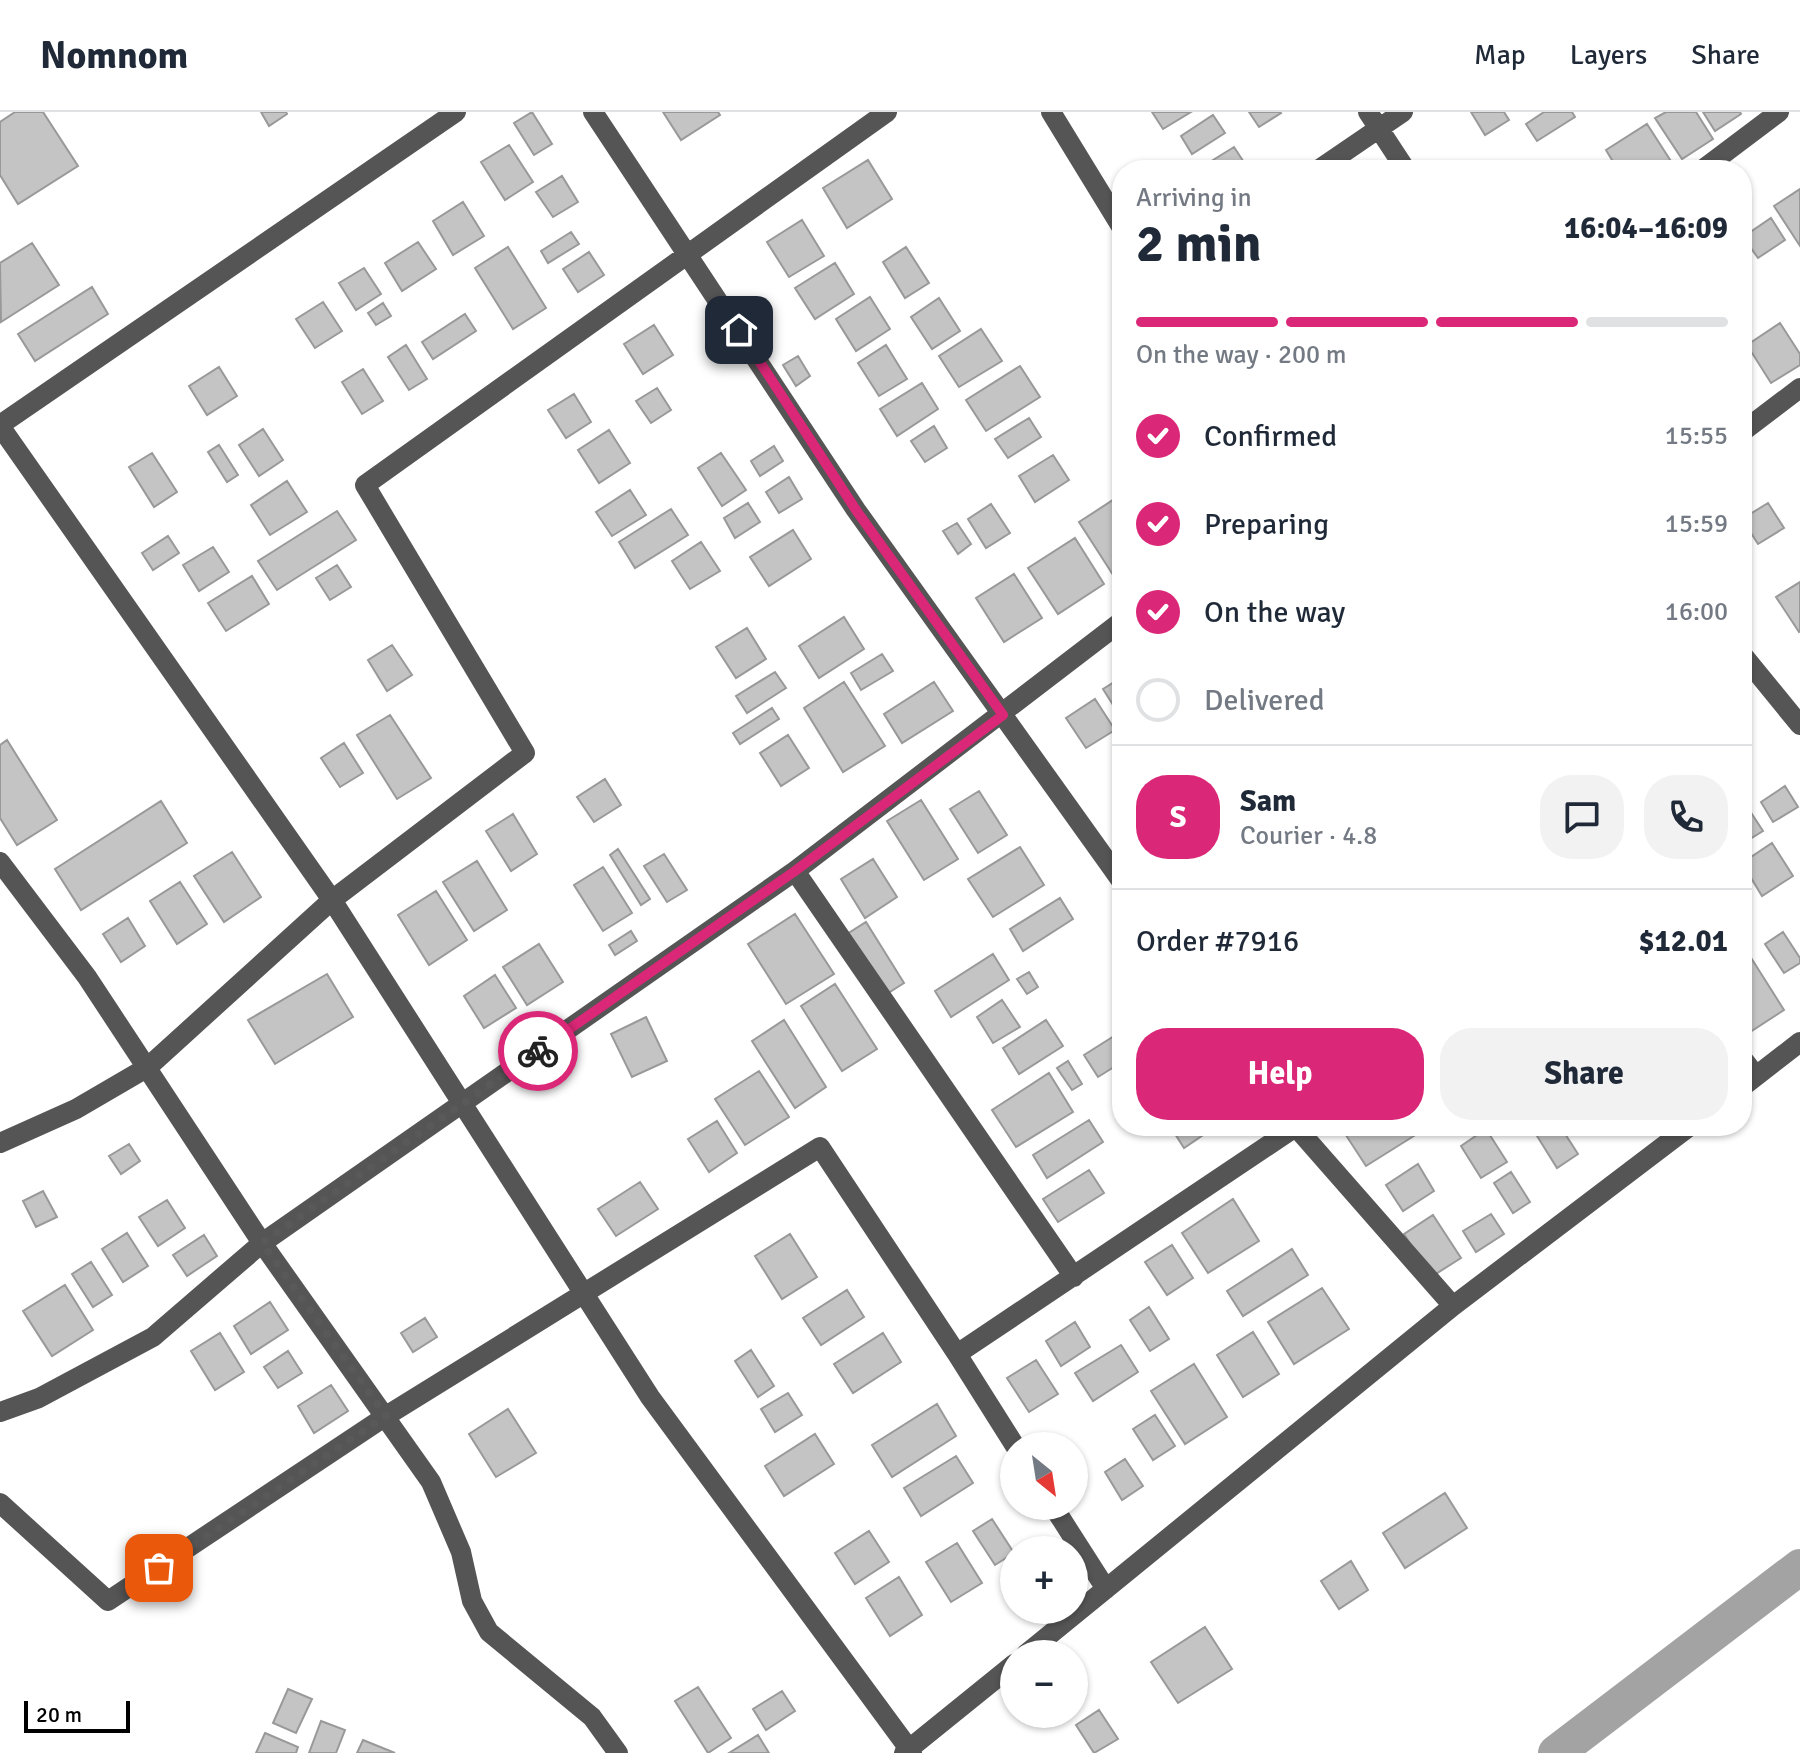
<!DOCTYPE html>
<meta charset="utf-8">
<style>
body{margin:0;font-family:Signika,sans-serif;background:#f2f2f3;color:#1f2937;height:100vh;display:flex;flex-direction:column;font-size:30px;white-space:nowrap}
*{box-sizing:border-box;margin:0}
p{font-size:26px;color:#747a83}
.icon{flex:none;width:44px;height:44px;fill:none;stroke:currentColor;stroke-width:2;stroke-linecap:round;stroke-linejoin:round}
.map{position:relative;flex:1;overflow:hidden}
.panel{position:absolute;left:1112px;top:48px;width:640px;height:976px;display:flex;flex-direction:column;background:#fff;border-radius:32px;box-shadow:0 2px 6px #0004}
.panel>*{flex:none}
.needle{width:52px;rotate:150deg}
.buttons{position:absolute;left:1000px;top:1320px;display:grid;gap:16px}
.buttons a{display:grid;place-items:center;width:88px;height:88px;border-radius:50%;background:#fff;box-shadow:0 2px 6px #0004;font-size:40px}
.scale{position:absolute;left:24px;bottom:20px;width:106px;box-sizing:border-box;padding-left:8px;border:4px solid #000;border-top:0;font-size:22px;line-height:28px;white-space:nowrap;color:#000;-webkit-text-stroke:6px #fff;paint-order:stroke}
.pin{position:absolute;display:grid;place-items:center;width:68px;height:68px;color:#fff;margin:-34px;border-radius:16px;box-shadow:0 4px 12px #0006}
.courier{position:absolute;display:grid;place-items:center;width:80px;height:80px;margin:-40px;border:6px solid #db2777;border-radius:50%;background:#fff;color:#222;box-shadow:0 2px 10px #0007}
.head em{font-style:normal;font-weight:700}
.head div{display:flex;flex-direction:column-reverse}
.head{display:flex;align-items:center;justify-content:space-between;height:136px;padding:0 24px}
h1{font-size:52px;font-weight:700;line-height:60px}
.bar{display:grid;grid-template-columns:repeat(4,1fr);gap:12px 8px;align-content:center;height:96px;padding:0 24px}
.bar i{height:10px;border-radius:6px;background:#e0e1e3}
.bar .active{background:#db2777}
.bar p{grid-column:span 4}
.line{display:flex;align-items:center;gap:20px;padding:0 24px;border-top:2px solid #e0e1e3}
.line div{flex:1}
.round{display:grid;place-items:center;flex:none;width:84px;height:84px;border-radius:32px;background:#f2f2f3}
ol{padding:0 24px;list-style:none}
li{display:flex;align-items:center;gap:24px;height:88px}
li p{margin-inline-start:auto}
li .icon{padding:8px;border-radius:50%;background:#db2777;color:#fff;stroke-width:4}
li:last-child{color:#747a83}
li i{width:44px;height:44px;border:4px solid #e0e1e3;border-radius:50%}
.action{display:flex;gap:16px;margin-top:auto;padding:16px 24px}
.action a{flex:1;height:92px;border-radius:32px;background:#db2777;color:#fff;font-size:32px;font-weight:700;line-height:92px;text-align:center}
.action a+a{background:#f2f2f3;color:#1f2937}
header{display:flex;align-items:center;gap:48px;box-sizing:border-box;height:112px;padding:0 40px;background:#fff;border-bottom:2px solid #e0e1e3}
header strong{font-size:38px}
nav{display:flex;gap:44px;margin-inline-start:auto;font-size:28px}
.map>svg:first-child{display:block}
</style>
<header>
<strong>Nomnom</strong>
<nav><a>Map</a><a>Layers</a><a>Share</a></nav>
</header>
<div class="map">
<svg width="1800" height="1641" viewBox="0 0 1800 1641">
<rect width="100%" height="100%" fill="#fff"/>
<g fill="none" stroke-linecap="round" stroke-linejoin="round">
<path stroke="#a3a3a3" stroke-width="36" d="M 1556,1641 L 1800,1455"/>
</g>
<path fill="#c4c4c4" stroke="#999" stroke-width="2" d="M 15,0 L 43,0 L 78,54 L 18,92 L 0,63 L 0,10 Z
M 261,0 L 286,0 L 287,2 L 269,14 Z
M 532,0 L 552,32 L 534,43 L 514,11 Z
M 663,0 L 718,0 L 720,3 L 681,28 Z
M 1152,0 L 1191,0 L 1163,17 Z
M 1249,0 L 1280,0 L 1281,1 L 1259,15 Z
M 1471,0 L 1504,0 L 1509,8 L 1485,23 Z
M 1544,0 L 1572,0 L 1575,5 L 1537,29 L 1526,12 Z
M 1666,0 L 1696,0 L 1713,27 L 1682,47 L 1655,6 Z
M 1703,0 L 1740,0 L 1741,2 L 1715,19 Z
M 1213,3 L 1225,21 L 1192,42 L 1181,24 Z
M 1647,12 L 1676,57 L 1618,58 L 1606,38 Z
M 509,33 L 533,70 L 505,88 L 481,50 Z
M 1234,35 L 1249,58 L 1197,58 Z
M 868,48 L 892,87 L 847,116 L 823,76 Z
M 562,64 L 578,90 L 553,105 L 536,80 Z
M 1800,77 L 1800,134 L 1774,94 Z
M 463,90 L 484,124 L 453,143 L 433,109 Z
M 1771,106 L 1785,128 L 1758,146 L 1743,125 Z
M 802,108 L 824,144 L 789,165 L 767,130 Z
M 571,120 L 579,132 L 548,151 L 541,139 Z
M 418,130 L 436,157 L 402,179 L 385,151 Z
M 32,131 L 59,173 L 1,210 L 0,151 Z
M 508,135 L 546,196 L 513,217 L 475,156 Z
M 906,135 L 929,171 L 905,186 L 883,150 Z
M 589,140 L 604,163 L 578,180 L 563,157 Z
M 835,151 L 854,182 L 815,207 L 795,176 Z
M 364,156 L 381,182 L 356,198 L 339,171 Z
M 92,175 L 108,202 L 35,249 L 18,222 Z
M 870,185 L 890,217 L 856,239 L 836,207 Z
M 939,186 L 960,219 L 932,237 L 911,205 Z
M 323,190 L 342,219 L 315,236 L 296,207 Z
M 383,191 L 391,204 L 376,213 L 368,201 Z
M 465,202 L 476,219 L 433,247 L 422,230 Z
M 1780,211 L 1800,242 L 1800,253 L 1771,271 L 1747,233 Z
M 654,213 L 673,243 L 643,262 L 624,232 Z
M 981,217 L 1002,249 L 959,275 L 939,244 Z
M 406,233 L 427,267 L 409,278 L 388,245 Z
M 886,233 L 907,267 L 879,284 L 858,251 Z
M 798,244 L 810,264 L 796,274 L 783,253 Z
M 1020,254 L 1040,285 L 986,319 L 966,288 Z
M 219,255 L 237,284 L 207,303 L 189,274 Z
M 363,257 L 383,289 L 362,302 L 342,270 Z
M 922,271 L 938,297 L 897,324 L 880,297 Z
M 657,276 L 671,298 L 651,311 L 636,289 Z
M 574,282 L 591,310 L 566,326 L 548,298 Z
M 1029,306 L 1041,325 L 1008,346 L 995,327 Z
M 934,314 L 947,336 L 925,350 L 911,329 Z
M 263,317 L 283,348 L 259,364 L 239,333 Z
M 609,318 L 630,351 L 599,371 L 578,338 Z
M 219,333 L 238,363 L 227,370 L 208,340 Z
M 774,334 L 783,349 L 760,364 L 751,349 Z
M 152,341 L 177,380 L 154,395 L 129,355 Z
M 721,341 L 746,378 L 722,394 L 698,356 Z
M 1053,343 L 1069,368 L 1035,390 L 1019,364 Z
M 789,365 L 802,387 L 779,401 L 766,380 Z
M 287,369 L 307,400 L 270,423 L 251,393 Z
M 630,378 L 646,403 L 612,424 L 596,400 Z
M 1116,386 L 1122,395 L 1122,462 L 1115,466 L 1079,410 Z
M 748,391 L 760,410 L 735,426 L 724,406 Z
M 1768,391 L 1784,416 L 1758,432 L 1742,407 Z
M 991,392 L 1010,421 L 986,436 L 968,407 Z
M 671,397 L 688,423 L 635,456 L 619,430 Z
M 337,399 L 356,428 L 277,478 L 258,449 Z
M 957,411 L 971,432 L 958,442 L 943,419 Z
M 793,418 L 811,447 L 769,474 L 750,445 Z
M 168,424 L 179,441 L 153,458 L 142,441 Z
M 1075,426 L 1104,472 L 1058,502 L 1028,456 Z
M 701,430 L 720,459 L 690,477 L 672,449 Z
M 213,435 L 229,460 L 199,479 L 183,453 Z
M 337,453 L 351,475 L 330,488 L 316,466 Z
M 1014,462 L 1042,506 L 1004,530 L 976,486 Z
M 252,464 L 269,492 L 226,519 L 208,491 Z
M 1800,470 L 1800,519 L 1799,520 L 1776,485 Z
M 844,505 L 864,537 L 819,566 L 799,534 Z
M 747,516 L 766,547 L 736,566 L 716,535 Z
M 392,533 L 412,563 L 387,579 L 368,548 Z
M 882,542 L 893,559 L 861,578 L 851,561 Z
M 775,560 L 786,576 L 747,601 L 736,584 Z
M 1122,565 L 1122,607 L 1103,577 Z
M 844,570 L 885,634 L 843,660 L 804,596 Z
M 934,570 L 953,599 L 902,631 L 884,602 Z
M 1095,587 L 1115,618 L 1086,636 L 1066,606 Z
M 772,596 L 779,607 L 740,632 L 733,621 Z
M 390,603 L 431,666 L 397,687 L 357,623 Z
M 788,623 L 809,656 L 781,674 L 760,641 Z
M 7,628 L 57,708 L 17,733 L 0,706 L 0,633 Z
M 344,631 L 363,661 L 340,675 L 321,646 Z
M 605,667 L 621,693 L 594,710 L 577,685 Z
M 1785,674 L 1798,695 L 1773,710 L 1761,690 Z
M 979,679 L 1007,723 L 978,741 L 950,697 Z
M 921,688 L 958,747 L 924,768 L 887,709 Z
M 161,689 L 187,731 L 81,798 L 55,757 Z
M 1748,696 L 1763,719 L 1742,732 L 1742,700 Z
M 513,702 L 537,742 L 511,759 L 486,719 Z
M 1772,731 L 1793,764 L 1762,784 L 1742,751 Z
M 1020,735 L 1044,773 L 993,805 L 968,767 Z
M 618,737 L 650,787 L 641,793 L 610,743 Z
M 232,740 L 261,785 L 224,810 L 194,764 Z
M 664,742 L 687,778 L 667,790 L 644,754 Z
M 873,747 L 897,785 L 865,806 L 841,767 Z
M 477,749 L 507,798 L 474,819 L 443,770 Z
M 603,755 L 632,801 L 603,819 L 574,773 Z
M 180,770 L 207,812 L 177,832 L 150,789 Z
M 436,779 L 467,828 L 429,853 L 398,803 Z
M 1060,786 L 1073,807 L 1023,839 L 1010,817 Z
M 795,802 L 834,862 L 786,892 L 748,832 Z
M 128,806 L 145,834 L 121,850 L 103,822 Z
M 866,810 L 904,871 L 885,883 L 847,822 Z
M 631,819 L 637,829 L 615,843 L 609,833 Z
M 1783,820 L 1800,846 L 1800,851 L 1784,861 L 1765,832 Z
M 539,832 L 563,870 L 527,893 L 503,855 Z
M 1748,841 L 1784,898 L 1744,924 L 1742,845 Z
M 993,842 L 1009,868 L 951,905 L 935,879 Z
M 1029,860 L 1038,875 L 1027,882 L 1017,867 Z
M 327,862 L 353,905 L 275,952 L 248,908 Z
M 495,863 L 516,896 L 484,916 L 464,884 Z
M 835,872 L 877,937 L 842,959 L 801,894 Z
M 1002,888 L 1020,915 L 993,931 L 977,905 Z
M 646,905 L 667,949 L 632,965 L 611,922 Z
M 784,908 L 826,975 L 795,996 L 752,929 Z
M 1046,908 L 1063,934 L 1019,962 L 1003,936 Z
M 1122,919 L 1122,950 L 1098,965 L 1084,943 Z
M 1068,949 L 1082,972 L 1072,978 L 1057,956 Z
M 759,959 L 789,1005 L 745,1033 L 715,987 Z
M 1049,961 L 1073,1000 L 1016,1035 L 992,998 Z
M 1089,1008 L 1103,1030 L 1047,1066 L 1033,1043 Z
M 717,1009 L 737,1041 L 709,1060 L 688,1027 Z
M 1170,1014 L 1210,1014 L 1212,1017 L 1184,1036 Z
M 1340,1014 L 1412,1014 L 1417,1022 L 1366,1054 Z
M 1542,1014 L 1560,1014 L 1578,1042 L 1557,1056 L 1534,1019 Z
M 1486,1017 L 1507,1050 L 1481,1066 L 1461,1034 Z
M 129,1032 L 140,1049 L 121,1062 L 109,1044 Z
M 1418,1052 L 1434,1079 L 1403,1099 L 1386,1073 Z
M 1089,1058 L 1104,1081 L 1058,1110 L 1043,1087 Z
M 1511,1060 L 1530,1090 L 1513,1101 L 1494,1071 Z
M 640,1070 L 658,1097 L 616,1124 L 598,1097 Z
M 43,1079 L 57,1105 L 36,1115 L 23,1089 Z
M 1233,1087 L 1259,1129 L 1208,1161 L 1182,1121 Z
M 167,1088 L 185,1116 L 158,1134 L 139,1105 Z
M 1491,1102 L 1504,1122 L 1476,1140 L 1463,1119 Z
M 1433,1103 L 1461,1146 L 1431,1165 L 1404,1122 Z
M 127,1121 L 148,1154 L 123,1170 L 102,1137 Z
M 790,1122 L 817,1165 L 782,1187 L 755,1144 Z
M 204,1123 L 217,1144 L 187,1164 L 173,1143 Z
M 1172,1133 L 1193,1166 L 1167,1183 L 1145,1150 Z
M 1292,1137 L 1308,1163 L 1243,1204 L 1227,1179 Z
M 91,1150 L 112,1183 L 93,1195 L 72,1162 Z
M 65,1173 L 93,1218 L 52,1244 L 23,1199 Z
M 1322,1176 L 1349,1217 L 1294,1252 L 1268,1210 Z
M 847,1178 L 864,1205 L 821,1233 L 803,1206 Z
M 270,1190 L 288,1218 L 251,1242 L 234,1214 Z
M 1149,1195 L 1169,1227 L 1150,1239 L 1130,1208 Z
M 425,1206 L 437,1225 L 413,1240 L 401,1221 Z
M 1075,1210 L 1090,1235 L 1061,1254 L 1046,1229 Z
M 1253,1220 L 1279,1262 L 1243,1285 L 1217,1243 Z
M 220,1221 L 244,1260 L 215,1278 L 191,1239 Z
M 883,1221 L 901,1250 L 853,1281 L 834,1252 Z
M 1121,1233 L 1138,1260 L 1093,1289 L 1075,1261 Z
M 751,1238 L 774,1274 L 758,1285 L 735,1249 Z
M 288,1239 L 302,1261 L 278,1276 L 264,1255 Z
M 1036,1248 L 1058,1282 L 1029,1300 L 1007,1266 Z
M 1194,1252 L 1227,1305 L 1185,1332 L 1151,1279 Z
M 331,1273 L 348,1299 L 314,1321 L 298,1294 Z
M 788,1281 L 802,1303 L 775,1320 L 761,1297 Z
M 937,1292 L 956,1324 L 892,1365 L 872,1333 Z
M 508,1297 L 536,1341 L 496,1365 L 469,1322 Z
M 1155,1303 L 1175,1334 L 1153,1348 L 1133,1317 Z
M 815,1322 L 834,1352 L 784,1384 L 765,1354 Z
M 956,1344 L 973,1371 L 921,1404 L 904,1376 Z
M 1125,1347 L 1143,1374 L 1122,1388 L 1105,1360 Z
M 1445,1381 L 1467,1416 L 1405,1456 L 1383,1421 Z
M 992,1407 L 1014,1441 L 995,1453 L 973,1419 Z
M 869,1419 L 889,1450 L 855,1472 L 835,1441 Z
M 957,1431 L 982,1471 L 951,1490 L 926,1450 Z
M 1351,1449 L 1368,1478 L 1339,1497 L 1321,1469 Z
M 899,1465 L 922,1503 L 890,1524 L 866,1486 Z
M 1205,1515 L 1232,1557 L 1178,1591 L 1151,1550 Z
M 698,1575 L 731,1626 L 708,1641 L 675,1589 Z
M 288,1577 L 312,1587 L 296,1621 L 273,1611 Z
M 782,1579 L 795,1599 L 766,1618 L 753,1597 Z
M 1099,1598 L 1118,1627 L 1094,1641 L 1076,1613 Z
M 321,1609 L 345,1618 L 336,1641 L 309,1641 Z
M 265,1621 L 298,1635 L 296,1641 L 256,1641 Z
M 758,1623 L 769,1641 L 729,1641 Z
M 363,1628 L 395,1641 L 357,1641 Z"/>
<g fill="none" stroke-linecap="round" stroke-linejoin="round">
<path stroke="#555" stroke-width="20" d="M 593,0 L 856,398 L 1122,770
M 1051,0 L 1122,116
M 1368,0 L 1406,58
M 1318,58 L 1403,0
M 1702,58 L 1779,0
M 0,313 L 456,0
M 0,314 L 332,788 L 650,1285 L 912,1641
M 1742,320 L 1800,276
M 1742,542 L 1800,613
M 0,750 L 87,865 L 262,1131 L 431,1370 L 461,1440 L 472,1489 L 489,1520 L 592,1605 L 618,1641
M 795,759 L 1074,1165
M 1742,946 L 1756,964
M 1742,975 L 1800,930
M 1295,1014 L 1453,1194
M 0,1031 L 76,997 L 148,955 L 332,788 L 525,641 L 365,373 L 887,0
M 0,1300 L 39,1286 L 153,1225 L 262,1131 L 795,759 L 1122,509
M 1015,1334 L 957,1242 L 1297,1014
M 0,1391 L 108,1489 L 386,1304 L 820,1035 L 957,1242
M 1053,1394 L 1106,1477
M 1026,1542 L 1453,1194 L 1690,1014
M 904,1641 L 1014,1552"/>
</g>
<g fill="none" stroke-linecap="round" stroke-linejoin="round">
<path stroke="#595959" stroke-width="8" stroke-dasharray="0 14.4" d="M 159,1456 L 386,1304 L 262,1131 L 538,939"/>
<path stroke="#db2777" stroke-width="10" d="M 538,939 L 795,759 L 1003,603 L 856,398 L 739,218"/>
</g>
</svg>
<div class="buttons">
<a><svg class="needle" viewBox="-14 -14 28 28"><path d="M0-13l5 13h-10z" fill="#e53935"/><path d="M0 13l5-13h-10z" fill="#747a83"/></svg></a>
<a>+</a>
<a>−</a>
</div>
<div class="scale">20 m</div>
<div class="pin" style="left:159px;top:1456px;background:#ea580c"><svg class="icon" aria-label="bag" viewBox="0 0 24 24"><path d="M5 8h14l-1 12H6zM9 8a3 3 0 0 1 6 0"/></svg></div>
<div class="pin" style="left:739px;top:218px;background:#1f2937"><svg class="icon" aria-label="home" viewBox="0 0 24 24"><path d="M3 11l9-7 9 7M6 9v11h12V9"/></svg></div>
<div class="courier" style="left:538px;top:939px"><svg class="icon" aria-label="bike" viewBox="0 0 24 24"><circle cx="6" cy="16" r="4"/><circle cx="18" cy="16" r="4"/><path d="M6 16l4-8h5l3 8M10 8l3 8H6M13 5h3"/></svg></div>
<section class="panel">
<div class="head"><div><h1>2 min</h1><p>Arriving in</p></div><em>16:04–16:09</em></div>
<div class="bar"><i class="active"></i><i class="active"></i><i class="active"></i><i></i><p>On the way · 200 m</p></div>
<ol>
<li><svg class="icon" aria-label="check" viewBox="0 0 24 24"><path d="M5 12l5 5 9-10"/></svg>Confirmed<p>15:55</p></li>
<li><svg class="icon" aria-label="check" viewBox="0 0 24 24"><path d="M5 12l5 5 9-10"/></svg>Preparing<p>15:59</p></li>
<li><svg class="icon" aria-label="check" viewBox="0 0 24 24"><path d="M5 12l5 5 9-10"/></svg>On the way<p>16:00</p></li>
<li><i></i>Delivered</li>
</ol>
<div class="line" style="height:144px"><b class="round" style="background:#db2777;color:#fff">S</b><div><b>Sam</b><p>Courier · 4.8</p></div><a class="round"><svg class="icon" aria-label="chat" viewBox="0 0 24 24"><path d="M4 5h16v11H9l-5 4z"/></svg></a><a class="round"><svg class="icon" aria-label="phone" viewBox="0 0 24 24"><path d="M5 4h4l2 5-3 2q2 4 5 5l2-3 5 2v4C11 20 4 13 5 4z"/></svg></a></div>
<div class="line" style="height:104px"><div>Order #7916</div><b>$12.01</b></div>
<div class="action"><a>Help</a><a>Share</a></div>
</section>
</div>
